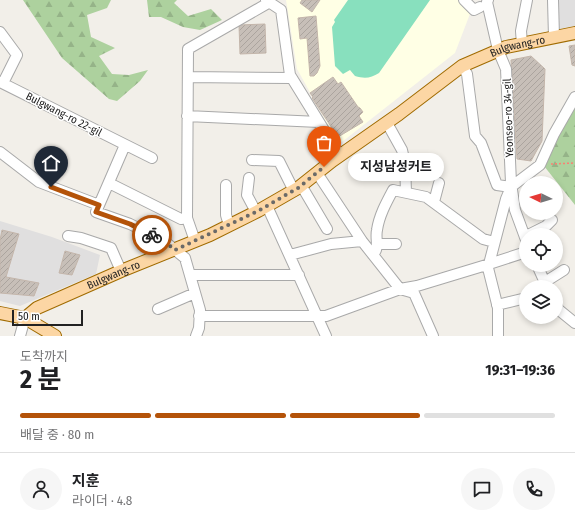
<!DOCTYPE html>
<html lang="ko">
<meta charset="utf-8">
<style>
body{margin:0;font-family:"Fira Sans Condensed","Noto Sans KR",sans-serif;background:#f6f6f6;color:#202124;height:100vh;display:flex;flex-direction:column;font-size:15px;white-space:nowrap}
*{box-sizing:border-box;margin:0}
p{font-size:13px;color:#757577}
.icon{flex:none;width:22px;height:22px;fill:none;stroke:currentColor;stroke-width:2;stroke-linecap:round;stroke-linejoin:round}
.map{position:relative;height:336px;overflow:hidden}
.sheet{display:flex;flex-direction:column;background:#fff;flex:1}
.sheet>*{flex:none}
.needle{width:26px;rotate:275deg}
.fabs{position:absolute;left:519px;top:176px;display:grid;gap:8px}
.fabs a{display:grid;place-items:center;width:44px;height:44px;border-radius:50%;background:#fff;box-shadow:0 2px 6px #0003;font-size:20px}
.scale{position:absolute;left:12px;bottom:10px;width:71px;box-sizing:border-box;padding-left:4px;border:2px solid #222;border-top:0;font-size:11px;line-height:14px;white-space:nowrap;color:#222;-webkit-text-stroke:3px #fff;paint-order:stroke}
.pin{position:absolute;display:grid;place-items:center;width:34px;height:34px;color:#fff;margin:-41px -17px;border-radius:50% 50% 50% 0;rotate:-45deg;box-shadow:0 0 4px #0007}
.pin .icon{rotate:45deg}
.courier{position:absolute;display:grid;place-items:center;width:40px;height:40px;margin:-20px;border:3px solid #b45309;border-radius:50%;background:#fff;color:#222;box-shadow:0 1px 5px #0007}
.bubble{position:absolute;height:28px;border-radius:14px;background:#fff;box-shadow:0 2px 6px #0003;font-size:13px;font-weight:700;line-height:28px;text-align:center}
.headline em{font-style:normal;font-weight:700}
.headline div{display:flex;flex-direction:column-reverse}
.headline{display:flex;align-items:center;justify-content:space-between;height:68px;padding:0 20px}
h1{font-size:26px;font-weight:700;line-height:30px}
.bar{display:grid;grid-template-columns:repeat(4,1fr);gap:6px 4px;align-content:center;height:48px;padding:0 20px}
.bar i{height:5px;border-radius:3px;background:#e0e0e0}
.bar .on{background:#b45309}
.bar p{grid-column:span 4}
.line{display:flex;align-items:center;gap:10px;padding:0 20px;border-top:1px solid #e0e0e0}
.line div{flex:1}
.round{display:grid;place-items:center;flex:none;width:42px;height:42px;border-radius:21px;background:#f6f6f6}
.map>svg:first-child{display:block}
</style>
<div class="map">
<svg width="575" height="336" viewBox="0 0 575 336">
<defs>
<pattern id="forest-firs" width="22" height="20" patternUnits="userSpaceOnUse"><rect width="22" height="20" fill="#add19e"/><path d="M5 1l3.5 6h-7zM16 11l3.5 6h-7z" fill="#95b388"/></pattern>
<pattern id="building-hatch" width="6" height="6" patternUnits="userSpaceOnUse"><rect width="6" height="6" fill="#c7bfb8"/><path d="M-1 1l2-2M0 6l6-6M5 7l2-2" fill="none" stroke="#aba49e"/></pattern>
</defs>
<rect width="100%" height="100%" fill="#f2efe9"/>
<path fill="#e0dfdf" d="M 558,0 L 575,0 L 575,26 L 558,29 Z
M 0,221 L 52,237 L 100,255 L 96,274 L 20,306 L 0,301 Z"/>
<path fill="#ffffe5" d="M 286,0 L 466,0 L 473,6 L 455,53 L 342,142 L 336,139 L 297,69 Z"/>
<path fill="url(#forest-firs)" d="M 23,0 L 111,0 L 107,8 L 87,15 L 91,37 L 115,48 L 99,56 L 112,74 L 129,75 L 148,70 L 140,81 L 117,101 L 109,99 L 62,58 Z
M 147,0 L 177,0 L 174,3 L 188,16 L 211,9 L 222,20 L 200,30 L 183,27 L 161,17 L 149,17 Z
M 575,104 L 575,205 L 544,166 L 571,108 Z"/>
<path fill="#88e0be" d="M 348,0 L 430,0 L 379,73 C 371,78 365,79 355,76 L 350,70 L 343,74 L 335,66 L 332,27 L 335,22 L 334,20 Z"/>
<path fill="url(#building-hatch)" stroke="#c4b6ab" d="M 302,0 L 320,0 L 312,12 L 300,3 Z
M 316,16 L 320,66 L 317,73 L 314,76 L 310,76 L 307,38 L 300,39 L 298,18 Z
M 265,24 L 266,53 L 240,54 L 239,25 Z
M 575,45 L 575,66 L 572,65 L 569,46 Z
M 531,56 L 545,69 L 542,141 L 531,161 L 517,159 L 511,60 Z
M 333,77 L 338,84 L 341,82 L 358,107 L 360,108 L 363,112 L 359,116 L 363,122 L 338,137 L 312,98 L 313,97 L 310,93 Z
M 2,230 L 19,234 L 6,277 L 39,283 L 34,296 L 0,293 L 0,240 Z
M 65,251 L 80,255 L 72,275 L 59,273 Z"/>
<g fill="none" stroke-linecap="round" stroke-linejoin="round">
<g stroke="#a9a9a9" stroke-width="12">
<path id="minor" d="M 266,0 L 281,10 L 290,75 L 340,156
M 464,0 L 474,10 L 480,7
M 488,0 L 487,2 L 498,50 L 506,69 L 511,183 L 515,210 L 526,240
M 553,0 L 554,37
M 0,32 L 17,55 L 3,83
M 522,44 L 521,31 L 527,0
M 462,66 L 467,74 L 475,136 L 481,143 L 497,185 L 511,187
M 188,77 L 292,78
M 0,82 L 152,158
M 187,116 L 319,122
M 387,123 L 402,150 L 405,163 L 406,192
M 125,145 L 96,212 L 130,224 L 164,241 L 185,258 L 200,310 L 199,328 L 196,336
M 0,152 L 39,182 L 99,205
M 252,160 L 279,161 L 294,191
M 317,173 L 362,241 L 400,289 L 414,293 L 433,336
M 249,178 L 247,195 L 256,212
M 109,183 L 181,219 L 187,218
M 226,185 L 226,215 L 229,225
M 301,185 L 327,229
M 434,202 L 439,183
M 267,206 L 326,336
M 528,235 L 546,226 L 552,220
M 68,236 L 81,238 L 111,248 L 121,271
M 195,241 L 187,218 L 188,49 L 270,2
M 377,244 L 396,244
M 290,255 L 331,244 L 362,241
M 373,255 C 380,247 375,239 377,230 C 379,216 386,203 393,190 L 426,197 L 483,239 L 494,242
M 537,265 L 547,287
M 190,275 L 299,275
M 545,282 L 564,270
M 497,305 L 526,298
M 556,305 L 559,310 L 575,323
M 158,309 L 195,293
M 199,316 L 326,316 L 400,289 L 417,286 L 483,266 L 526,252
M 20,336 L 25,318
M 498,336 L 498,308 L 488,268 L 506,199 L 511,187 L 540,165 L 554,134 L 575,97"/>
</g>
<g stroke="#a06b00" stroke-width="14">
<g id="major">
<path d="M 0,313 L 25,318 L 55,336"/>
<path id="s1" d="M 25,318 L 37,308 L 121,271 L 210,235 L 258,211 L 298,188 L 332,161 L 399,114 L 462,66 L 506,47 L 575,33"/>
</g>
</g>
<path stroke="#fa8072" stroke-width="1.5" stroke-dasharray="2 2" stroke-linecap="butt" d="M 551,164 L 575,163"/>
<use href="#minor" stroke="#fff" stroke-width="10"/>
<use href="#major" stroke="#fcd6a4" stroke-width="12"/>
</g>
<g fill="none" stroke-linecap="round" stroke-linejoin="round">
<path stroke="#6b6a68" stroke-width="4" stroke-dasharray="0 7.2" d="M 152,235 L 164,241 L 175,250 L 258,211 L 298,188 L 324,167"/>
<path stroke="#b45309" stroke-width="5" d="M 51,187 L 99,205 L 96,212 L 130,224 L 152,235"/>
</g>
<g text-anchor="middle" stroke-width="3" stroke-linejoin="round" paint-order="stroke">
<g font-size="11" fill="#222" stroke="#fff">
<text dy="4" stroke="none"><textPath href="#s1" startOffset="567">Bulgwang-ro</textPath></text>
<text transform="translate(64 114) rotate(27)" y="4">Bulgwang-ro 22-gil</text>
<text transform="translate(508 118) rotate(-92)" y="4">Yeonseo-ro 34-gil</text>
<text dy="4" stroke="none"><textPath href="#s1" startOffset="99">Bulgwang-ro</textPath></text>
</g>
</g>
</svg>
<div class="fabs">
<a><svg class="needle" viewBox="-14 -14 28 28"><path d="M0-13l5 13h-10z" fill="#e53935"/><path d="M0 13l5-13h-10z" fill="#757577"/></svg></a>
<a><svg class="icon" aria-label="locate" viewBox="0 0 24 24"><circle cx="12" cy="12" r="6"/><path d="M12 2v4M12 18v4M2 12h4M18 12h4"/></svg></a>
<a><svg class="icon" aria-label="layers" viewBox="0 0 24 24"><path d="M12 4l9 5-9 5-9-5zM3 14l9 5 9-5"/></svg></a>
</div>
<div class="scale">50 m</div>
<div class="pin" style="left:324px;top:167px;background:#ea580c"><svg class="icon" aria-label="bag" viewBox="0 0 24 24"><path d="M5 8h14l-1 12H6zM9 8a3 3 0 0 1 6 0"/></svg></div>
<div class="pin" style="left:51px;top:187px;background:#1f2937"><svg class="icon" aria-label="home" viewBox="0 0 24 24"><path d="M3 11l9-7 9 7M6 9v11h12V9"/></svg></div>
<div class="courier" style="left:152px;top:235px"><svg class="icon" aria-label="bike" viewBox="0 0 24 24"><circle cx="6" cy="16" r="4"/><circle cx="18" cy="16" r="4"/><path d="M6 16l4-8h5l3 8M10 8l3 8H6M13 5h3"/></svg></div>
<div class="bubble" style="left:348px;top:153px;width:96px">지성남성커트</div>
</div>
<section class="sheet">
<div class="headline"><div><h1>2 분</h1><p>도착까지</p></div><em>19:31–19:36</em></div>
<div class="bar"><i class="on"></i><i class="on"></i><i class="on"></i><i></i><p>배달 중 · 80 m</p></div>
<div class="line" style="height:72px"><a class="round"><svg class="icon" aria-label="person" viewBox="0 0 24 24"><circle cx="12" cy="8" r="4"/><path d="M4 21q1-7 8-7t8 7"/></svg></a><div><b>지훈</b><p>라이더 · 4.8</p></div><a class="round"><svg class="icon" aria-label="chat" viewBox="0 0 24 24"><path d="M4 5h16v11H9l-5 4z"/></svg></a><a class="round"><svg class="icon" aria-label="phone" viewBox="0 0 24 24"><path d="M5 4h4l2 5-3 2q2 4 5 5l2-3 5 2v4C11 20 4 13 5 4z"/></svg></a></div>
</section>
